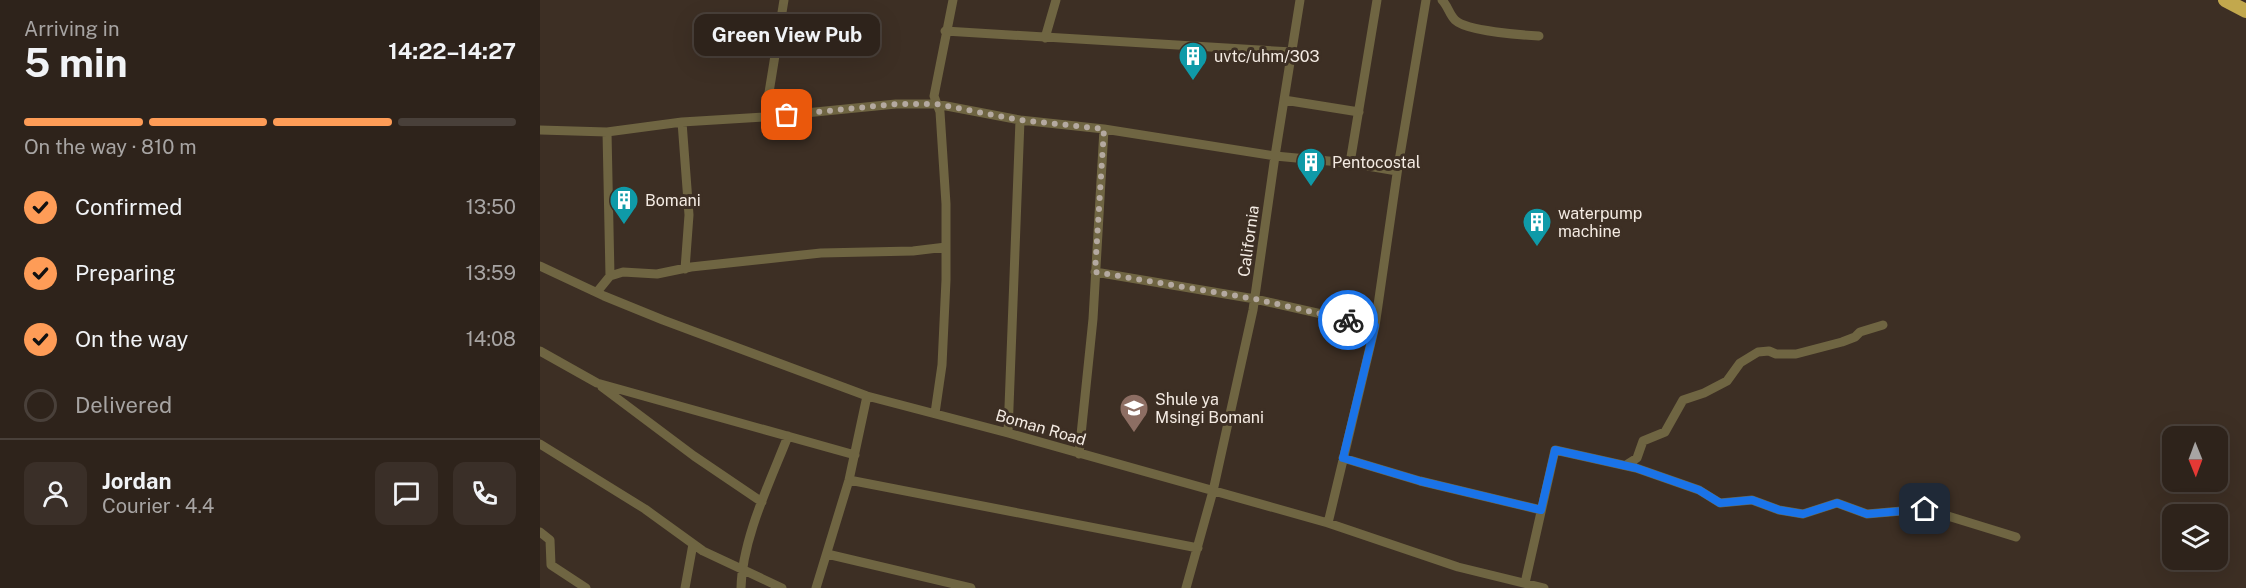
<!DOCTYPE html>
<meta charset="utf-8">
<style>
body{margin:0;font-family:"Public Sans",sans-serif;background:#3a2f28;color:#f1f3f6;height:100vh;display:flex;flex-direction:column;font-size:22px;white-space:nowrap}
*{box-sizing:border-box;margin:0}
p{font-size:20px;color:#a7a4a3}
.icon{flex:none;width:33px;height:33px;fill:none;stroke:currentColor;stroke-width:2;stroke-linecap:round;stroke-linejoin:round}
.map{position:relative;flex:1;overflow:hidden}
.details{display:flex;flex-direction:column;background:#2e231b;width:540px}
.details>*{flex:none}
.needle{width:39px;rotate:179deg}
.tools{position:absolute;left:1622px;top:426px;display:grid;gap:12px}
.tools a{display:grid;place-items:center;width:66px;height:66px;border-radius:12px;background:#2e231b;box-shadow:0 6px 24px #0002,0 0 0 2px #49403a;font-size:30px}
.pin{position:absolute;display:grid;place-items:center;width:51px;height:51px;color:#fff;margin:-26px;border-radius:12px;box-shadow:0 3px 9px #0006}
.courier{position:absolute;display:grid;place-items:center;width:60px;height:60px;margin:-30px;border:4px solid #1a73e8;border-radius:50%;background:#fff;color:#222;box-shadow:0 2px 8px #0007}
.bubble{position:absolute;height:42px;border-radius:12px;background:#2e231b;box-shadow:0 6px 24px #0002,0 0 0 2px #49403a;font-size:20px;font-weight:700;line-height:42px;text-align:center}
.summary em{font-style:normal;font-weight:700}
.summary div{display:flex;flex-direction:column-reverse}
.summary{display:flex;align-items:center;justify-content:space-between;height:102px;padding:0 24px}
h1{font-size:39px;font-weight:700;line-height:45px}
.bar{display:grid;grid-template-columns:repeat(4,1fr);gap:9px 6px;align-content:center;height:72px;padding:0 24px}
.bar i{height:8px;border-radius:4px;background:#49403a}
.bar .on{background:#fe9c57}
.bar p{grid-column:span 4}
.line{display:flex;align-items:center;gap:15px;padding:0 24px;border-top:2px solid #49403a}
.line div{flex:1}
.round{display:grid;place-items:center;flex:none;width:63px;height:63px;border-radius:12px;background:#3a2f28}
ol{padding:0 24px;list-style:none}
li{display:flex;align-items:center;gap:18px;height:66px}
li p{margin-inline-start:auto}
li .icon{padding:6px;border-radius:50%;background:#fe9c57;color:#111;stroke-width:4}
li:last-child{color:#a7a4a3}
li i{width:33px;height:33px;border:3px solid #49403a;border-radius:50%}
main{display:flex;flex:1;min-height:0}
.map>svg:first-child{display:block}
</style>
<main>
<section class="details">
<div class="summary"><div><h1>5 min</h1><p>Arriving in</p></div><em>14:22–14:27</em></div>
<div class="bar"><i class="on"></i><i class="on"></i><i class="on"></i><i></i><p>On the way · 810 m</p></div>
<ol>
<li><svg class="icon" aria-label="check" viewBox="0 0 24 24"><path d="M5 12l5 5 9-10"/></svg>Confirmed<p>13:50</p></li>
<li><svg class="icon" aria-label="check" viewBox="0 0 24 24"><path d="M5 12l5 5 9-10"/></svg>Preparing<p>13:59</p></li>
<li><svg class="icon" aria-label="check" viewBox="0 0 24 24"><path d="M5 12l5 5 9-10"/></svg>On the way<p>14:08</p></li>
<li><i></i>Delivered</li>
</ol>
<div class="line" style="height:108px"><a class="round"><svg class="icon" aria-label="person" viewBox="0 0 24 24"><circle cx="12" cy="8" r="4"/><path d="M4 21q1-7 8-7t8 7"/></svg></a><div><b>Jordan</b><p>Courier · 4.4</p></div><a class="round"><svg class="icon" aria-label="chat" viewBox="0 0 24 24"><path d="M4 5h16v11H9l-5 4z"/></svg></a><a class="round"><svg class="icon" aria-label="phone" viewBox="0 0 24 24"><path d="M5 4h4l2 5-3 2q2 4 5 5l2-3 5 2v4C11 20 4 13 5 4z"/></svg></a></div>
</section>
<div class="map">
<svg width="1706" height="588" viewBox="0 0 1706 588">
<rect width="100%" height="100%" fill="#3d2f24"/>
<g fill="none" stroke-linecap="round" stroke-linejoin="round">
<path stroke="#6f6542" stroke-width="9" d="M 902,0 C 908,6 909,14 915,20 C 926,31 982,35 999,36
M 405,31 L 752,52
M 505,38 L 516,0
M 744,100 L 819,112
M 225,117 L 244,0
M 142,122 L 149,215 L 145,269
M 0,130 L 67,132 L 142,122 L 225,117 L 356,104 L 396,104 L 480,120 L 564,129 L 735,156 L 810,163 L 857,171
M 67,132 L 70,276
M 810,163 L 837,0
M 0,266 L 64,296 L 123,320 L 327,396 L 468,433 L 788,523 L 918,567 L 1004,588
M 555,272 L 715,299 L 835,326
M 57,292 L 70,276 L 83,272 L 117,274 L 151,267 L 281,253 L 373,251 L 406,247
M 0,351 L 57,383 L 315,455
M 62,387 L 154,456 L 222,502
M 395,413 L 402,365 L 406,280 L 406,204 L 400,112 L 394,96 L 413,0
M 468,433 L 480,120
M 0,444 L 105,509 L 163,551 L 242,588
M 539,454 L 553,319 L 564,129
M 803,458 L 880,481 L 1001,510
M 1086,465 L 1097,458 L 1103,441 L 1125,432 L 1143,400 L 1164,393 L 1187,381 L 1200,363 L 1218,352 L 1229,351 L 1236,354 L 1256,354 L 1302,342 L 1315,337 L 1320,332 L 1343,325
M 309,480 L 658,548
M 788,523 L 835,326 L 858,167 L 886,0
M 0,532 L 10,540 L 11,565 L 46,588
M 287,554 L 431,588
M 985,583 L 1015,450 L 1096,468 L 1159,490 L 1180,503 L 1212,500 L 1239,510 L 1263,514 L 1297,503 L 1327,514 L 1385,509 L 1476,537
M 145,588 L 153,544
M 201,588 C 202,539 230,482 248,436
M 276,588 L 309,480 L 327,396
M 646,588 L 673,491 L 713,310 L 735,156 L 760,0"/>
<path stroke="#c2a84d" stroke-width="14" d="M 1685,0 L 1706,11"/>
</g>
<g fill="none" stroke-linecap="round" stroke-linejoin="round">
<path stroke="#b4a9a0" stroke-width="6" stroke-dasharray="0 10.8" d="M 247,115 L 356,104 L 396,104 L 480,120 L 564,129 L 555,272 L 715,299 L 808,320"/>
<path stroke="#1a73e8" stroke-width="8" d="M 808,320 L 835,326 L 803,458 L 880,481 L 1001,510 L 1015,450 L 1096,468 L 1159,490 L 1180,503 L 1212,500 L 1239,510 L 1263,514 L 1297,503 L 1327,514 L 1385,509"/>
</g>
<defs>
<g id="building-pin" transform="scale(1.5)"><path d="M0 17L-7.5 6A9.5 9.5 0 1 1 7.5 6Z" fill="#0f9aa8" stroke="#3d2f24"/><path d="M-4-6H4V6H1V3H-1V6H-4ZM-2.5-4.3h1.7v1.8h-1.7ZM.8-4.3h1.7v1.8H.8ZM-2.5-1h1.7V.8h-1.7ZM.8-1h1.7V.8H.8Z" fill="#fff"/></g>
<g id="school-pin" transform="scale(1.5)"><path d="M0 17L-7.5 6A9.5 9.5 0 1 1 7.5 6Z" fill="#8d6e63" stroke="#3d2f24"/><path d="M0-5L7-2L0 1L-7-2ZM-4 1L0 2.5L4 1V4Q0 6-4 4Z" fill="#fff"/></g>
</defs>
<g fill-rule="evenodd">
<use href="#building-pin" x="653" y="56"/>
<use href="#building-pin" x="771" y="162"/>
<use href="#building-pin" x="84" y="200"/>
<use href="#building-pin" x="997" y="222"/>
<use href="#school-pin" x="594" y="408"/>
</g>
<g text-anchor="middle" stroke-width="6" stroke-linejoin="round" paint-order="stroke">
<g font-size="16" fill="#f4ebe3" stroke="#3d2f24" text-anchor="start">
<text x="674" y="62">uvtc/uhm/303</text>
<text x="792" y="168">Pentocostal</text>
<text x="105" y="206">Bomani</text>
<text x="1018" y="219">waterpump<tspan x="1018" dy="18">machine</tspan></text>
<text x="615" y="405">Shule ya<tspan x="615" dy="18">Msingi Bomani</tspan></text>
</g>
<g font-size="16" fill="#f4ebe3" stroke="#3d2f24">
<text transform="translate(708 241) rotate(-82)" y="6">California</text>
<text transform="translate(501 427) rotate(16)" y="6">Boman Road</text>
</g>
</g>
</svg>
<div class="tools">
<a><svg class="needle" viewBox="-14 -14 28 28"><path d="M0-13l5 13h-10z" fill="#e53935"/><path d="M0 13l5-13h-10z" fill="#a7a4a3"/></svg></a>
<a><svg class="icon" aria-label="layers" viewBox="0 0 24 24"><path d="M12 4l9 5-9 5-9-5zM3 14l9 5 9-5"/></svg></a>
</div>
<div class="pin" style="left:247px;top:115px;background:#ea580c"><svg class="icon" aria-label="bag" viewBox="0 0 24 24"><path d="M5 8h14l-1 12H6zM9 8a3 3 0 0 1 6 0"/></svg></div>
<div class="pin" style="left:1385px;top:509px;background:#1f2937"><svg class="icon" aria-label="home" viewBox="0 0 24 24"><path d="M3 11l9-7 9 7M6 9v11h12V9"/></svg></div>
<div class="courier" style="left:808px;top:320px"><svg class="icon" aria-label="bike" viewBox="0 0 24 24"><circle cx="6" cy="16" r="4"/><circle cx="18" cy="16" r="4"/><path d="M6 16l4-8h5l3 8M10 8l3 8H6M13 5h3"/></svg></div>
<div class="bubble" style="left:154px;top:14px;width:186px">Green View Pub</div>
</div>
</main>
